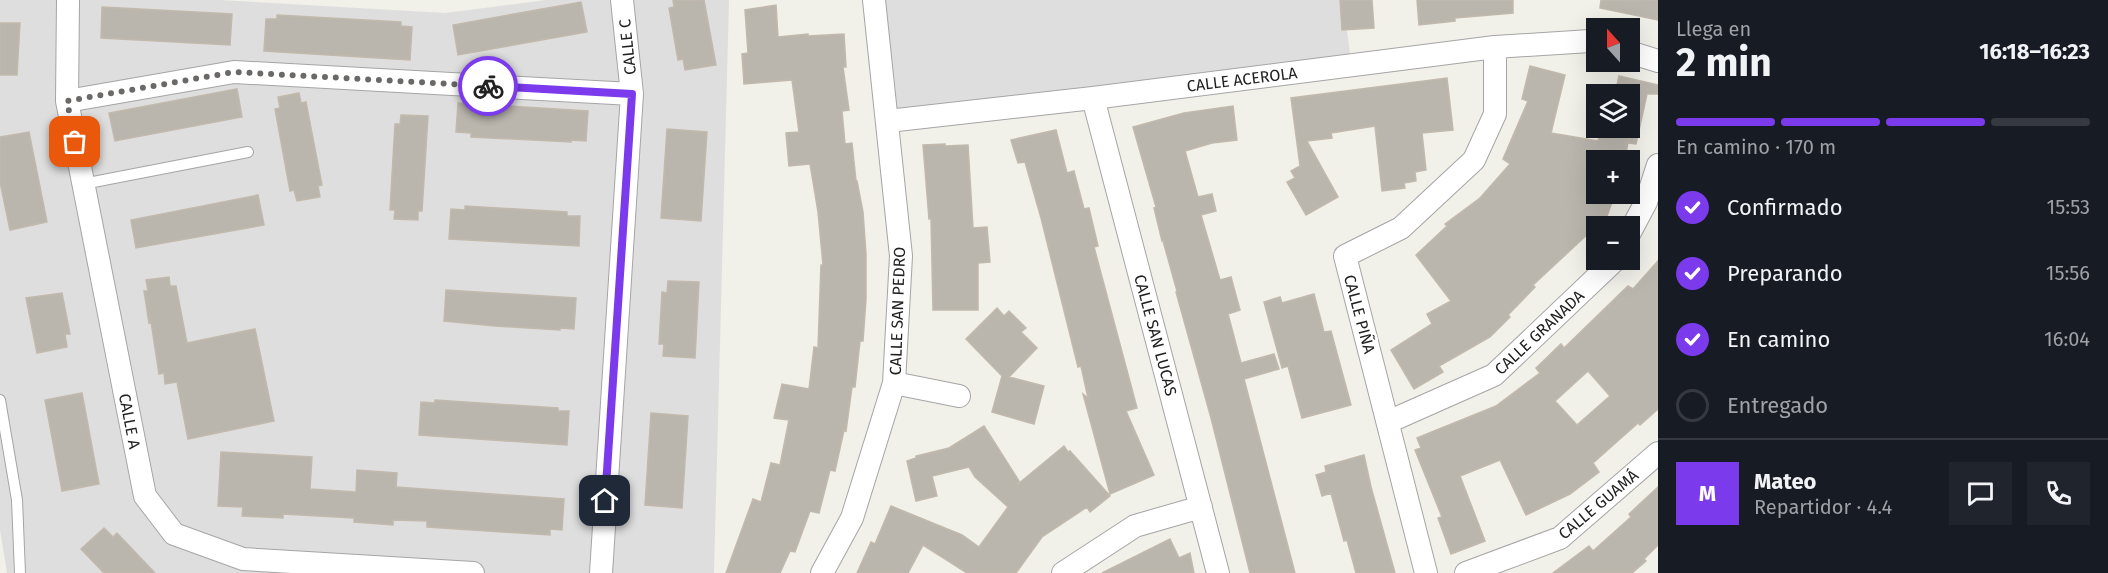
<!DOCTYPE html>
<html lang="es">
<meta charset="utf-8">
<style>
body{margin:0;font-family:"Fira Sans",sans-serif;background:#20242c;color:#f1f3f6;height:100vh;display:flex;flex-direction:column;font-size:22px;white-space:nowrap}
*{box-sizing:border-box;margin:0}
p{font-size:20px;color:#9ea1a6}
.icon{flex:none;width:33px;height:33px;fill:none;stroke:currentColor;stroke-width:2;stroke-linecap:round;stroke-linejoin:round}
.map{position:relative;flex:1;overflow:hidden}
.side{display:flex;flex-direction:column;background:#171b24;width:450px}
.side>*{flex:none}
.needle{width:39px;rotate:339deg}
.fabs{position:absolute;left:1586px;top:18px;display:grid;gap:12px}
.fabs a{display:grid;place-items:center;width:54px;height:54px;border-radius:0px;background:#171b24;box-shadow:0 6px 24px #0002;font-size:30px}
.pin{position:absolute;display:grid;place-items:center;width:51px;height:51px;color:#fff;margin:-26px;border-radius:12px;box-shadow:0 3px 9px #0006}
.courier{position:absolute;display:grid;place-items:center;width:60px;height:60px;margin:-30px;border:4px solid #7c3aed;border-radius:50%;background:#fff;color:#222;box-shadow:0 2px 8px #0007}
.head em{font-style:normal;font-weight:700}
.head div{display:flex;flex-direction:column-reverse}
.head{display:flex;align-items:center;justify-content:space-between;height:102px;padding:0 18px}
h1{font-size:39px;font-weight:700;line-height:45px}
.bar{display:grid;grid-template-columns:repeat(4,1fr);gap:9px 6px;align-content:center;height:72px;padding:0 18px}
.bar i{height:8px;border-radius:4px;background:#363941}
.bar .current{background:#7c3aed}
.bar p{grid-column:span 4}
.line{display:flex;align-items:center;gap:15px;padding:0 18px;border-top:2px solid #363941}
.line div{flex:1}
.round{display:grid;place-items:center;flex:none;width:63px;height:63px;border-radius:0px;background:#20242c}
ol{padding:0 18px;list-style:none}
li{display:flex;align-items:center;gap:18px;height:66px}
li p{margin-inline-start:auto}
li .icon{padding:6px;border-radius:50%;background:#7c3aed;color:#fff;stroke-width:4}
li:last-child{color:#9ea1a6}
li i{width:33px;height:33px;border:3px solid #363941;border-radius:50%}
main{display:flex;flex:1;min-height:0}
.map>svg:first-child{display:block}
</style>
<main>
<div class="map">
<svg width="1658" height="573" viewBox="0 0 1658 573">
<rect width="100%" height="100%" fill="#f1f0e9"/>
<path fill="#dfdede" d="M 0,0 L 220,0 L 445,13 L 546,0 L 729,0 L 714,573 L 7,573 L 0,530 Z
M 880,0 L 1343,0 L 1351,61 L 891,128 Z"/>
<path fill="#bab6ae" stroke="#c2b9ac" stroke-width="1.5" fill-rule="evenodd" d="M 673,0 L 704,0 L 716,65 L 685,70 L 683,59 L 678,60 L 669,8 L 674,7 Z
M 1340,0 L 1372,0 L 1374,28 L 1342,30 Z
M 1417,0 L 1513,0 L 1513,13 L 1455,18 L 1455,21 L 1419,25 Z
M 1601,0 L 1658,0 L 1658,20 L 1600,8 Z
M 581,2 L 587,32 L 458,55 L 453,25 Z
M 776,5 L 778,37 L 808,34 L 808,36 L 844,34 L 846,67 L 843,67 L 849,110 L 842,111 L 845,144 L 852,143 L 856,181 L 857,181 L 863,212 L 866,254 L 866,299 L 863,341 L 860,341 L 855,387 L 852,387 L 846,431 L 844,430 L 835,471 L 830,470 L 819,513 L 810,511 L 795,552 L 790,551 L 780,573 L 726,573 L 753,499 L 761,502 L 771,463 L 780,465 L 789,420 L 774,418 L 782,384 L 809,389 L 814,347 L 818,348 L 821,265 L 823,265 L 818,212 L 810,164 L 789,166 L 786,133 L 799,132 L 792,80 L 744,84 L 742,54 L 748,53 L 745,10 Z
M 102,7 L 232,14 L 230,45 L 101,38 Z
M 277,15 L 401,22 L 401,26 L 412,27 L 410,60 L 264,51 L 266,19 L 277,19 Z
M 0,23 L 20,23 L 17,75 L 0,75 Z
M 1530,66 L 1565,75 L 1551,133 L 1598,141 L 1601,128 L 1629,128 L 1629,94 L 1615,94 L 1619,76 L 1658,85 L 1658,94 L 1647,94 L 1636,144 L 1629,143 L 1629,136 L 1625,160 L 1596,160 L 1596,194 L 1615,194 L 1607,216 L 1533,285 L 1535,287 L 1508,315 L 1510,317 L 1490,337 L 1439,366 L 1443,372 L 1414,389 L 1391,350 L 1432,324 L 1427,314 L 1451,301 L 1416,255 L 1447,226 L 1445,224 L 1480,198 L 1510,164 L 1503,159 L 1528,101 L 1522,99 Z
M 1447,78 L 1453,130 L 1422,133 L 1426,170 L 1415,172 L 1416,181 L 1404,183 L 1405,188 L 1382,191 L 1375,126 L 1331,133 L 1332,138 L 1307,141 L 1338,197 L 1306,215 L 1287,182 L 1295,178 L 1291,171 L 1300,166 L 1291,98 Z
M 237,89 L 242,117 L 115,141 L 109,113 Z
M 299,93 L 301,103 L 306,102 L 322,185 L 318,186 L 320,197 L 297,201 L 294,190 L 290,191 L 275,109 L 280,108 L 278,97 Z
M 458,103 L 588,111 L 586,141 L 571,140 L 571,142 L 471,137 L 471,133 L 456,132 Z
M 1233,106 L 1237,140 L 1212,143 L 1185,151 L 1198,197 L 1212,194 L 1216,211 L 1201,215 L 1220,280 L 1231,277 L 1240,310 L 1228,314 L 1241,363 L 1274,354 L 1279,369 L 1244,379 L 1295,573 L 1250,573 L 1211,418 L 1176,292 L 1177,291 L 1163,241 L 1162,241 L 1154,208 L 1156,207 L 1133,127 L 1184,113 Z
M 401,115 L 428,116 L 422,211 L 418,211 L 418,220 L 394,219 L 395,210 L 390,210 L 395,124 L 400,124 Z
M 667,129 L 707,132 L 701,221 L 661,218 Z
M 1056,130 L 1067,173 L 1074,171 L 1084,209 L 1089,208 L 1098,246 L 1094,247 L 1137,408 L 1126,411 L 1154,475 L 1110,494 L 1083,394 L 1088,398 L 1081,366 L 1078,367 L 1041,218 L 1025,162 L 1018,163 L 1011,140 Z
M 29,132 L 47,222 L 10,230 L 0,182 L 0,137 Z
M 945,144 L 945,146 L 968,145 L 973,228 L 987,227 L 990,262 L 978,263 L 978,310 L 933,310 L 931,219 L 929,219 L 923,145 Z
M 258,195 L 264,225 L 136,248 L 131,220 Z
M 465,206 L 567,212 L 567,216 L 580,216 L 579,246 L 449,239 L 451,209 L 465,210 Z
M 1658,261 L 1658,409 L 1640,425 L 1638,423 L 1593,463 L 1599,472 L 1570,494 L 1526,515 L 1500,460 L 1460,476 L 1485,541 L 1451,554 L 1438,518 L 1442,517 L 1415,450 L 1421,448 L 1417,438 L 1496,406 L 1540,373 L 1536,368 L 1561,344 L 1564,348 L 1628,286 L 1633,289 ZM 1588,371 L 1610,396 L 1577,425 L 1555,401 Z
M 169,277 L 170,286 L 176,286 L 187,343 L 255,329 L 274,421 L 188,439 L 177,382 L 165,384 L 164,373 L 159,374 L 151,322 L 149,323 L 144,291 L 148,291 L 146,280 Z
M 668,281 L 699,282 L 695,358 L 663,356 L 664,344 L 659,344 L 662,292 L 667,293 Z
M 446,290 L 576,298 L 574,329 L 560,328 L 560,330 L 495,326 L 444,321 Z
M 62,293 L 70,334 L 65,334 L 67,347 L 37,353 L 26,298 Z
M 1314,294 L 1324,332 L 1331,331 L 1351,405 L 1302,418 L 1288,366 L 1282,368 L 1264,302 L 1280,297 L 1282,303 Z
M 997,308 L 1004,316 L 1009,311 L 1026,328 L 1021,332 L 1037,348 L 1009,377 L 1044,386 L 1034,424 L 992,412 L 1002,376 L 966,339 Z
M 82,393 L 99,484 L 62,491 L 45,400 Z
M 435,400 L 558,408 L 558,411 L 569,411 L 567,445 L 419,435 L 421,402 L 435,403 Z
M 651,413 L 688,416 L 682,508 L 645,505 Z
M 984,426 L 1019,481 L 1018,484 L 1064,446 L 1068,452 L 1070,451 L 1110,496 L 1090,512 L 1087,507 L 1042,537 L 1016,573 L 967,573 L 923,545 L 908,573 L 857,573 L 871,542 L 875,544 L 891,506 L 962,535 L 979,547 L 1008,507 L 975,477 L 969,467 L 932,476 L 937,496 L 916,501 L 907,461 L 916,458 L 916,456 L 949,448 Z
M 221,452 L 312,457 L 310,489 L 356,492 L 357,470 L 397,473 L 396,487 L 564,499 L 562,530 L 550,529 L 550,535 L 427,527 L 427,521 L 393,520 L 393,525 L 354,522 L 354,518 L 283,514 L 283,518 L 242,516 L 243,507 L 218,506 Z
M 1364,455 L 1371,487 L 1395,573 L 1356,573 L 1347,540 L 1344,541 L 1331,493 L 1322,496 L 1316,475 L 1326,472 L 1325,466 Z
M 1658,487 L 1658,545 L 1644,559 L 1646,561 L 1632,573 L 1553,573 L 1589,546 L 1593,551 L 1631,517 L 1629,514 Z
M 104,528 L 113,537 L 117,533 L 155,573 L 104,573 L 81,549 Z
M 1170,539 L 1179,558 L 1190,553 L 1194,573 L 1102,573 Z"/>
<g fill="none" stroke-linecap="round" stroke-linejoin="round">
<g stroke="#a5a5a5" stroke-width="12">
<path id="lane" d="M 83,184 L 248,152
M 0,400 L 17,500 L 20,573"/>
</g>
<g stroke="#a5a5a5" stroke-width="24">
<path id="street" d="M 68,0 L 67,101 L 145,496 L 174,534 L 243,559 L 473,573
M 1629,52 L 1658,61
M 1093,98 L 1218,573
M 67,101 L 234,72 L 632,94
M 888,121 L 1093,98 L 1495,47 L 1590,41 L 1596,43
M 1629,234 L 1646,202 L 1658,165
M 894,383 L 959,396
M 1388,422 L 1494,375 L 1615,260
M 601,573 L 632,94 L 622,0
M 822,573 L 852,518 L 894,383 L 901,256 L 874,0
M 1063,573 L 1135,526 L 1201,507
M 1426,573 L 1345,256 L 1401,228 L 1474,160 L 1495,114 L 1495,47
M 1466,573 L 1560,538 L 1658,453"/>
</g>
<use href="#lane" stroke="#fff" stroke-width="10"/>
<use href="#street" stroke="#fff" stroke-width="22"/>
</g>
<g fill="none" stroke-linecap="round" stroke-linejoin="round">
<path stroke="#6a6967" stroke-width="6" stroke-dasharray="0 10.8" d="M 75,142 L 67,101 L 234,72 L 488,86"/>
<path stroke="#7c3aed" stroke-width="8" d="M 488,86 L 632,94 L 605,501"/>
</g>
<g text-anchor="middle" stroke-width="5" stroke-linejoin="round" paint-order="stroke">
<g font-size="16" fill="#212121" stroke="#fff">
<text transform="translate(627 47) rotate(-96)" y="6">CALLE C</text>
<text transform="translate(1242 79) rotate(-7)" y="6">CALLE ACEROLA</text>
<text transform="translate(897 311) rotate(-88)" y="6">CALLE SAN PEDRO</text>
<text transform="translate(1360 314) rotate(75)" y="6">CALLE PIÑA</text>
<text transform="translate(1539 332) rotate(-43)" y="6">CALLE GRANADA</text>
<text transform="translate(1156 335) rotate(75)" y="6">CALLE SAN LUCAS</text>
<text transform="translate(130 421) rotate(79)" y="6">CALLE A</text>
<text transform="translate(1598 504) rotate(-40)" y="6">CALLE GUAMÁ</text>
</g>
</g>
</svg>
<div class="fabs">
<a><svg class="needle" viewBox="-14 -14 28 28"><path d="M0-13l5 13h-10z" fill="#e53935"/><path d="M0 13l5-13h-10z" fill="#9ea1a6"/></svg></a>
<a><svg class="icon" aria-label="layers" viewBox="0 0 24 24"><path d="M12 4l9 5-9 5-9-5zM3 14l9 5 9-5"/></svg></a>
<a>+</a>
<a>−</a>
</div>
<div class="pin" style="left:75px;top:142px;background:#ea580c"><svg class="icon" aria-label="bag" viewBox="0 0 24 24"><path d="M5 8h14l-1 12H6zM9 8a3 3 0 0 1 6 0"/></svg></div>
<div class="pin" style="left:605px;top:501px;background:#1f2937"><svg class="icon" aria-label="home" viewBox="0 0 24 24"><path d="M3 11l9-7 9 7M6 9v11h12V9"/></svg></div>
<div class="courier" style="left:488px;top:86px"><svg class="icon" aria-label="bike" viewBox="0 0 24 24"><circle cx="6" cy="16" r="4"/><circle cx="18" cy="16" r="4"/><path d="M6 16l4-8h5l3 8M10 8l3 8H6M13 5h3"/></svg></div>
</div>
<section class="side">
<div class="head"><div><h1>2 min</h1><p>Llega en</p></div><em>16:18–16:23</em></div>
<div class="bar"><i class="current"></i><i class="current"></i><i class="current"></i><i></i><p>En camino · 170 m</p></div>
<ol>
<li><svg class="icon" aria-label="check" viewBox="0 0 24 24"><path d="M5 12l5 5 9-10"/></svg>Confirmado<p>15:53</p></li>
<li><svg class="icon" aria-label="check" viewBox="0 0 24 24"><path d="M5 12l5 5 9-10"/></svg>Preparando<p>15:56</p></li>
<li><svg class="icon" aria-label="check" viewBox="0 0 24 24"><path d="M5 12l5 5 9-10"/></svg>En camino<p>16:04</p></li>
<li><i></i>Entregado</li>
</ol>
<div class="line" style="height:108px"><b class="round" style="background:#7c3aed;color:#fff">M</b><div><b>Mateo</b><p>Repartidor · 4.4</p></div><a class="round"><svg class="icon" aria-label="chat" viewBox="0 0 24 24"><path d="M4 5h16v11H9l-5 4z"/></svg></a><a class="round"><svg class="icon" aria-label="phone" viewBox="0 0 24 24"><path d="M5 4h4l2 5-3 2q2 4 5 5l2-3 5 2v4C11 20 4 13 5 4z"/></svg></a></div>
</section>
</main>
